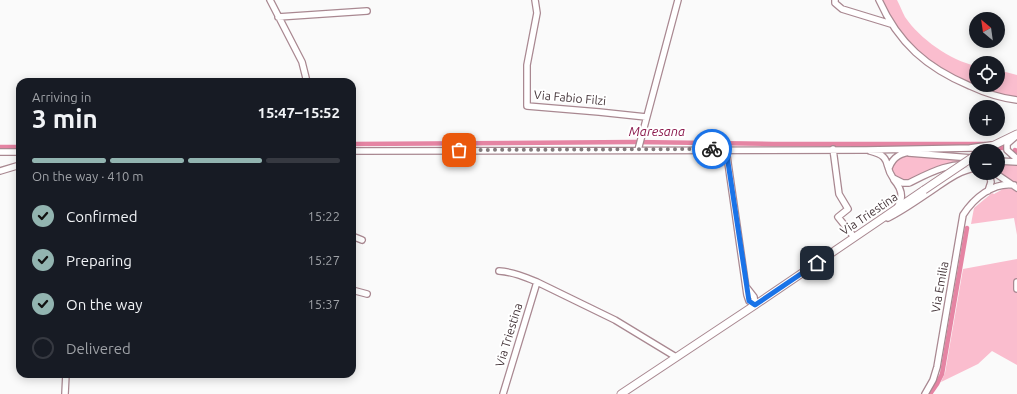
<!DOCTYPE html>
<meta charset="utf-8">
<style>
body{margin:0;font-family:Ubuntu,sans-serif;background:#242831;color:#f1f3f6;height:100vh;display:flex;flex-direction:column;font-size:15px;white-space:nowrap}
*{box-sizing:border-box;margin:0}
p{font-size:13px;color:#9ea1a6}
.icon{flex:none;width:22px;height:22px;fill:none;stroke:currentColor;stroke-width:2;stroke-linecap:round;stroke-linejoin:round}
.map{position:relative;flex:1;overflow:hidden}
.details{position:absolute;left:16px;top:78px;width:340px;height:300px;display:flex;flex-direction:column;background:#171b24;border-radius:12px;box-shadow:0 2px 10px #0003}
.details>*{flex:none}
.needle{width:26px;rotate:331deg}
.fabs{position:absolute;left:969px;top:12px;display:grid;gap:8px}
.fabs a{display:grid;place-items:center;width:36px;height:36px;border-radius:50%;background:#171b24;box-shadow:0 2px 10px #0003;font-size:20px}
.pin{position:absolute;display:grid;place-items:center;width:34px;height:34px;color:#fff;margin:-17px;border-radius:8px;box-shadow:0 2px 6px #0006}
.courier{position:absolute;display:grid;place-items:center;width:40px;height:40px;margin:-20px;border:3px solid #1a73e8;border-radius:50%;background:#fff;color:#222;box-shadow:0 1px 5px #0007}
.overview em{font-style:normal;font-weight:700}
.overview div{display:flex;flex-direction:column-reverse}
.overview{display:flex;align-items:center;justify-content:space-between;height:68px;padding:0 16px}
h1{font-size:26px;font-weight:700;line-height:30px}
.bar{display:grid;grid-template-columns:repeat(4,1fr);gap:6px 4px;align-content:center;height:48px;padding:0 16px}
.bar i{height:5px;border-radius:3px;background:#363941}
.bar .on{background:#92b4b0}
.bar p{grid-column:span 4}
ol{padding:0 16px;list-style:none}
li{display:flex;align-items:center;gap:12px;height:44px}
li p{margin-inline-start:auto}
li .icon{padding:4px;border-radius:50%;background:#92b4b0;color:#111;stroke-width:4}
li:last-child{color:#9ea1a6}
li i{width:22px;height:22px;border:2px solid #363941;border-radius:50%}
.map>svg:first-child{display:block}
</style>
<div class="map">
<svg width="1017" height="394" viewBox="0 0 1017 394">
<rect width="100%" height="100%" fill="#fafafa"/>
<path fill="#fabdce" d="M 878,0 L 897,0 C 900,6 902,11 905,17 C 920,39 950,60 976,66 L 976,85 L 998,85 L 998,70 L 1017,75 L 1017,101 L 954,81 L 907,46 L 898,37 Z
M 904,155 L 976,161 L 976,163 C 951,157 927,172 905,182 L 895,177 C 889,166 894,160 904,155 Z
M 998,163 L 1017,165 L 1017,184 L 998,171 Z
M 1003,189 L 1012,189 L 1017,192 L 1017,235 L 1014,218 L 971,224 L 974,208 L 992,193 L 994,194 Z
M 1017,259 L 1017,365 L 992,351 L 978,364 L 941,382 L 945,373 L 963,269 Z"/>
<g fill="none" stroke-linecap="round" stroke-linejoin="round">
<path stroke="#e584a3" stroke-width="4.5" d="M 352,144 L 634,142 L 773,144 L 985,144
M 0,147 L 20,147
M 1000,148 L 1004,148
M 1015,150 L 1017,151
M 930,394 L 937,384 L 942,374 L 967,228"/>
<g stroke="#a98891" stroke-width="8">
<path id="minor" d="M 270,0 L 302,62 L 307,82
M 535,0 L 537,13 L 527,65 L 527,106 L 599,112 L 646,117
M 835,0 L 835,3 L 842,9 L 891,24
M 879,0 C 898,43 927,68 970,86 C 985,93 1000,98 1017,100
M 278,17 L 367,11
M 1015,137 L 1007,144 L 1007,150 L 1017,159
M 970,148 L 991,145
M 726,149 L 747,295 L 749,301 L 755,305
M 833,149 L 839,194 L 848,209 L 838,217 L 854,237
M 638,150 L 678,0
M 352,151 L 866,150 L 973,148
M 870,151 C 893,157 883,164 893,178 L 903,183 L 909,183 C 931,172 951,161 976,166
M 0,152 L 20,152
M 909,153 L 972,158
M 998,161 L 1017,162
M 889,168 C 893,156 902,153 913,151
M 0,171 L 20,165
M 995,173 L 1017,188
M 894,180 C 901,188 904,197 898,206
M 988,191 L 991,182 L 989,173
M 888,218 C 904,210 919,199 934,189 C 947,180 960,170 976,168
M 352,236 L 362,240
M 499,271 C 513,272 525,277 537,282
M 1017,282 L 1017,289
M 747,288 L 754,297 L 755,305
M 352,290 L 367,294
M 65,394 L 66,374
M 503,394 L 537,282 L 615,320 L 676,357
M 925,394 L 933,380 L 937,367 L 963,215 C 974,198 993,182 1014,185"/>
</g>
<g stroke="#a98891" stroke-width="9">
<path id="major" d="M 982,151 L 1017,134
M 621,394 L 755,305 L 924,190"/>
</g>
<use href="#minor" stroke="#fff" stroke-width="5.5"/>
<use href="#major" stroke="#fff" stroke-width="7"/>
<g stroke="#a98891" stroke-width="9" stroke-linecap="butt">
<path id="major-bridge" d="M 924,190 L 976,155"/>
</g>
<use href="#major-bridge" stroke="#fff" stroke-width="7"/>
</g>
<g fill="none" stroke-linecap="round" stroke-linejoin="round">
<path stroke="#847b7d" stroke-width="4" stroke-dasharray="0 7.2" d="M 459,150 L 712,149"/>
<path stroke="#1a73e8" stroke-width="5" d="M 712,149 L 726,149 L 749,301 L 755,305 L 817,263"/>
</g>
<g text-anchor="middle" stroke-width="4" stroke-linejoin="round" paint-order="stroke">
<g font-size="12" fill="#45363a" stroke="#fff">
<text transform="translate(570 98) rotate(5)" y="4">Via Fabio Filzi</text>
<text transform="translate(869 214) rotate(-34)" y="4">Via Triestina</text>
<text transform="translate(940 287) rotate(-80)" y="4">Via Emilia</text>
<text transform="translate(509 335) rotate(-73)" y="4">Via Triestina</text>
</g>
<g font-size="13" font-style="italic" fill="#891549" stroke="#fff">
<text x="657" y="136">Maresana</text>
</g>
</g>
</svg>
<div class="fabs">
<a><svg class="needle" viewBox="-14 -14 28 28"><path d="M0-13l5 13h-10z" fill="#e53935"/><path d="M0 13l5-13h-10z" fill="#9ea1a6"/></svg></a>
<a><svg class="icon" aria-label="locate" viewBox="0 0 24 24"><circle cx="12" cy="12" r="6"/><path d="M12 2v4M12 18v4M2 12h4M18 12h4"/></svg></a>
<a>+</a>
<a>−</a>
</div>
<div class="pin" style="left:459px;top:150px;background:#ea580c"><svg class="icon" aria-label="bag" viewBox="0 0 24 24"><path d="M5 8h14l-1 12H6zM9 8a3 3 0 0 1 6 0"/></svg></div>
<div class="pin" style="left:817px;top:263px;background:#1f2937"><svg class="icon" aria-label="home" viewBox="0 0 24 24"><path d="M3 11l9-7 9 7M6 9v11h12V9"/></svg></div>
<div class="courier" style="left:712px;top:149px"><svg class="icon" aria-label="bike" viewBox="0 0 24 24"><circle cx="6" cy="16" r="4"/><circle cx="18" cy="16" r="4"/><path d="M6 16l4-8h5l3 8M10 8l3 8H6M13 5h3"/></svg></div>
<section class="details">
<div class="overview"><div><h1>3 min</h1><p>Arriving in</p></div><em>15:47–15:52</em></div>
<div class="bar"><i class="on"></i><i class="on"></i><i class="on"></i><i></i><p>On the way · 410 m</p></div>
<ol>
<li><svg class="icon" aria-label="check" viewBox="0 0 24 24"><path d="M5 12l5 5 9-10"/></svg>Confirmed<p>15:22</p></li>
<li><svg class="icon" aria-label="check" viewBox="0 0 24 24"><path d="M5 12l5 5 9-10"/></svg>Preparing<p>15:27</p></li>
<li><svg class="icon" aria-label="check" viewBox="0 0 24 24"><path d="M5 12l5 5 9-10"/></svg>On the way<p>15:37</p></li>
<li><i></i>Delivered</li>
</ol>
</section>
</div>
